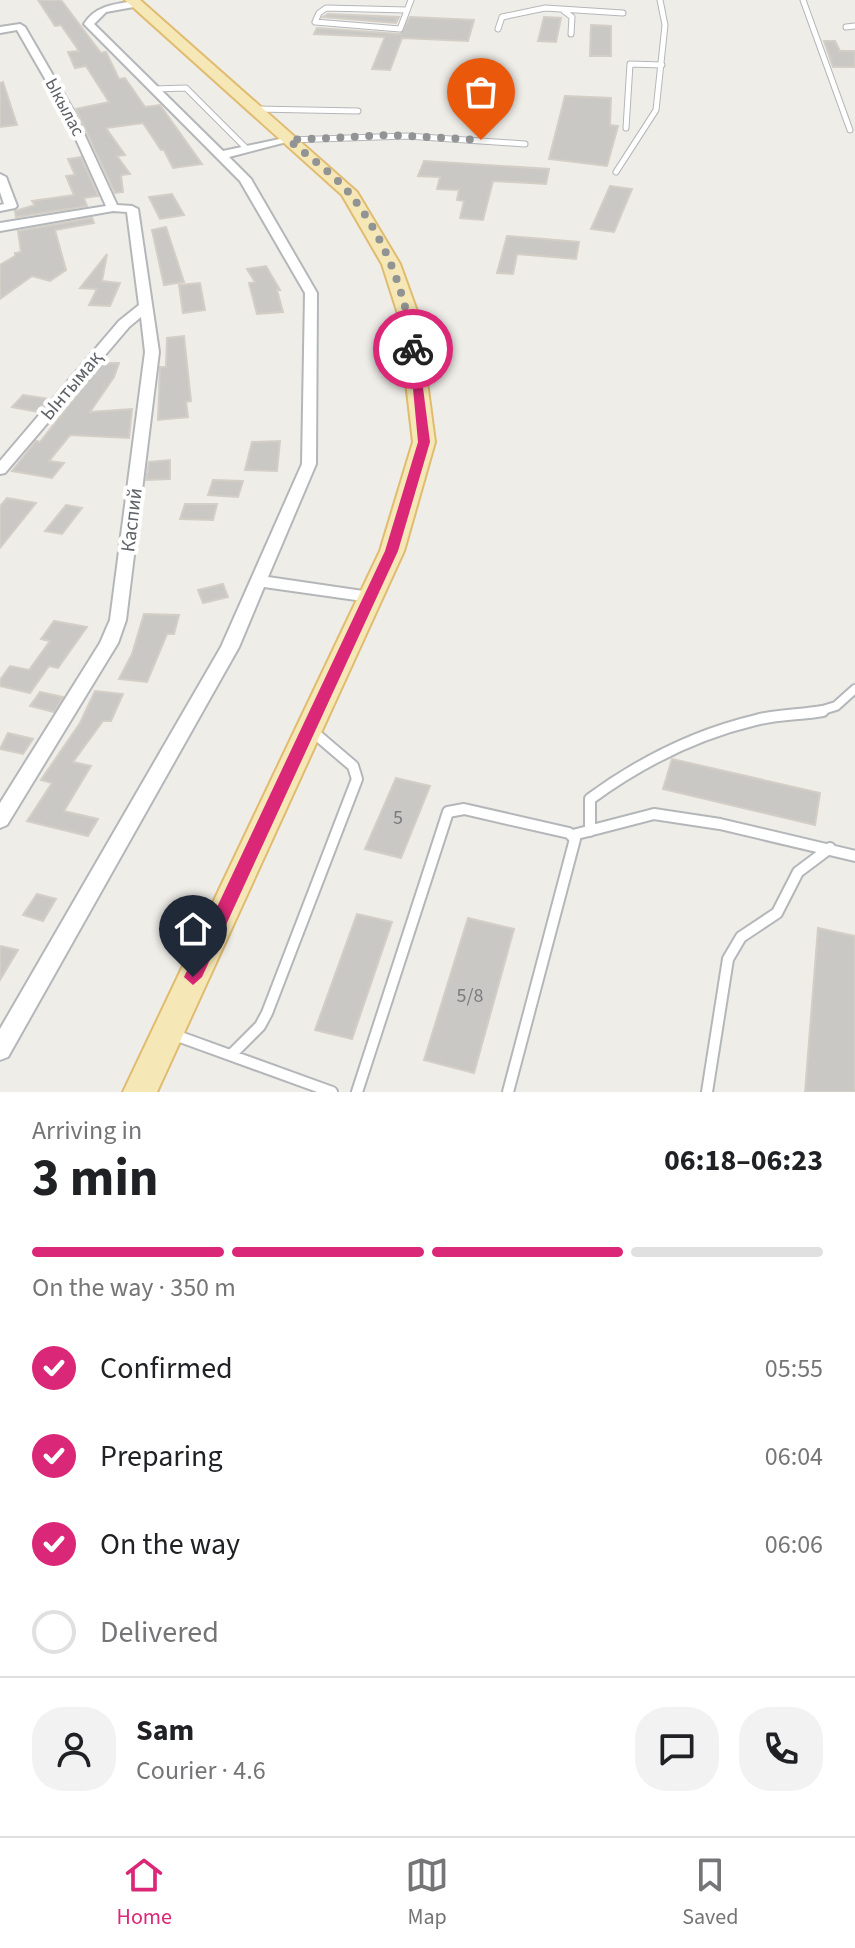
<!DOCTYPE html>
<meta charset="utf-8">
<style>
body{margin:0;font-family:"Source Sans 3",sans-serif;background:#f2f2f2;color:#202124;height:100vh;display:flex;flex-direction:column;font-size:30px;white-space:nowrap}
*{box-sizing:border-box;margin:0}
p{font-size:26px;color:#757577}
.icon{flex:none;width:44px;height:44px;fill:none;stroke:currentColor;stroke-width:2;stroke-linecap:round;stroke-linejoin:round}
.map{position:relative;height:1092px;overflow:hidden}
.sheet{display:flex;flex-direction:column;background:#fff;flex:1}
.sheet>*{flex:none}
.pin{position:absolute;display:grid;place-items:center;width:68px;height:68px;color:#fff;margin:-82px -34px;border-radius:50% 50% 50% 0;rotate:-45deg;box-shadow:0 0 8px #0007}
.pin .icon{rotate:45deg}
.courier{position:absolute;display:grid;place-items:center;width:80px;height:80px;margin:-40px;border:6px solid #db2777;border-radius:50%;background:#fff;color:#222;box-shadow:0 2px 10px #0007}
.head em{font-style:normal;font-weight:700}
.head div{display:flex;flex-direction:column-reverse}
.head{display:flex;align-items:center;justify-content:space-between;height:136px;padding:0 32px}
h1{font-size:52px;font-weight:700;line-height:60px}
.bar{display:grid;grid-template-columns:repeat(4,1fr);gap:12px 8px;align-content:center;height:96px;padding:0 32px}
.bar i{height:10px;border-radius:6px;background:#e0e0e0}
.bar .current{background:#db2777}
.bar p{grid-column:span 4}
.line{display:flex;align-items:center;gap:20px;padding:0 32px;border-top:2px solid #e0e0e0}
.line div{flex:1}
.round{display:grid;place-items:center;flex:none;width:84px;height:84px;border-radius:32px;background:#f2f2f2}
ol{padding:0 32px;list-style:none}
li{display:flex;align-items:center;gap:24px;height:88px}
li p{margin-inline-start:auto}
li .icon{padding:8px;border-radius:50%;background:#db2777;color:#fff;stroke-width:4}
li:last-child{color:#757577}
li i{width:44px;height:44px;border:4px solid #e0e0e0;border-radius:50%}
.dock{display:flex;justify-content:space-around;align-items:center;height:112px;border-top:2px solid #e0e0e0;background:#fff;font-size:22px;color:#757577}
.dock a{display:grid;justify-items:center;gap:4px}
.dock .current{color:#db2777}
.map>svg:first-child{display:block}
</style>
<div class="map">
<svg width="855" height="1092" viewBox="0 0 855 1092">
<rect width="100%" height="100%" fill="#efede8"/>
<path fill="#cac8c4" stroke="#d3cec6" stroke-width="2" d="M 38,0 L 61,0 L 101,53 L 106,52 L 119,79 L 125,78 L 145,107 L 160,105 L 202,164 L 173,168 L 164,150 L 161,150 L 143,123 L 106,128 L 125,155 L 117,156 L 130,174 L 121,175 L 123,192 L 115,193 L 76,109 L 109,102 L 86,66 L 75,68 L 68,52 L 79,51 L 61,25 L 55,26 Z
M 328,14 L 399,17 L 396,23 L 323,17 Z
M 410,17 L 474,20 L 468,41 L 402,38 L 390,70 L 372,69 L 385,37 L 314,34 L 317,28 L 400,34 Z
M 544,17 L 561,18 L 556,42 L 538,41 Z
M 591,25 L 611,26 L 611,56 L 590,56 Z
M 824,41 L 835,41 L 840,51 L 855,51 L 855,67 L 833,67 Z
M 3,82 L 17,125 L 0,127 L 0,83 Z
M 565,96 L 611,98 L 610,125 L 618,126 L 607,166 L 549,159 Z
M 81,157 L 98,196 L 84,198 L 87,206 L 16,217 L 15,211 L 35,205 L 32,201 L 74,195 L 66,176 L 75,175 L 68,159 Z
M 424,161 L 549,169 L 546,184 L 493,181 L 483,220 L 460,218 L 464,201 L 457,200 L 459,190 L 437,189 L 440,177 L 418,176 Z
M 610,186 L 632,189 L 614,232 L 591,229 Z
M 172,194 L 184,215 L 160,219 L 149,197 Z
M 92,218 L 94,223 L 55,230 L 66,270 L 50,281 L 32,276 L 0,299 L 0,265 L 15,256 L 15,253 L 21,252 L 18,231 Z
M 166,227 L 184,282 L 164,285 L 152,230 Z
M 507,236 L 579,242 L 576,259 L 517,254 L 513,274 L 497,273 Z
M 107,254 L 102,281 L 120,283 L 110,306 L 89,305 L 97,289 L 80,288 Z
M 266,266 L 280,290 L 277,290 L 283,312 L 257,314 L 249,283 L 255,282 L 247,269 Z
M 200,283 L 205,310 L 183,313 L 179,285 Z
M 184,336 L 191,401 L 186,402 L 188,417 L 158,420 L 160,367 L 166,367 L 167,338 Z
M 102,363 L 119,363 L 114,377 L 90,412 L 132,409 L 129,438 L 70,435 L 49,461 L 64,463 L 52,478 L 12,471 L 36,441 L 40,442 Z
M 23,395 L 49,399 L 38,412 L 12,407 Z
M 280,441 L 277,471 L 245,470 L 252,442 Z
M 170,460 L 170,479 L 146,480 L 149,462 Z
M 213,480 L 243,481 L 238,497 L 208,495 Z
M 7,498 L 36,503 L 0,548 L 0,506 Z
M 185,504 L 217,504 L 213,520 L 180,519 Z
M 66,505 L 82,508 L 62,534 L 45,531 Z
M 223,584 L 228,597 L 203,603 L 198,590 Z
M 144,614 L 179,615 L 174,634 L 167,634 L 147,682 L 119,679 L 132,654 Z
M 54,621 L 87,627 L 58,668 L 49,666 L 30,693 L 0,686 L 0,680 L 10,666 L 29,670 L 50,641 L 41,639 Z
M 95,691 L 123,694 L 111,721 L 103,721 L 73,762 L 91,766 L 64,811 L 98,819 L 88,836 L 27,821 L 52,783 L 41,780 L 80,723 Z
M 40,692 L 63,697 L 54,712 L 30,706 Z
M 8,733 L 33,739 L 23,754 L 0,749 Z
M 672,759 L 820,793 L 815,825 L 663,789 Z
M 396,778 L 430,786 L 401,858 L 365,849 Z
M 37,894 L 56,899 L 43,921 L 23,915 Z
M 357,914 L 392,922 L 352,1039 L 315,1030 Z
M 468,918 L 514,929 L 474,1073 L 424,1060 Z
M 818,928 L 855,936 L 855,1092 L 805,1092 Z
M 0,946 L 18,950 L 0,980 Z"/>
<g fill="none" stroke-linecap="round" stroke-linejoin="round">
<g stroke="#b4b7ba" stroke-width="7">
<path id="service-far2" d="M 803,0 L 850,130
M 407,10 L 326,8 L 319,13 L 315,22 L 400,29 L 411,0
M 564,11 L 572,17 L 571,34
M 846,27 L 855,26
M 498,29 L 502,17 L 545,8 L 623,13
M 154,89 L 186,88 L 247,149
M 256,109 L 358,111
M 626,128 L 630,64 L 662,65
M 289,140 L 407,136 L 525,144
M 616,172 L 656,110 L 665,25 L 660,0"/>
</g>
<g stroke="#b4b7ba" stroke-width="12">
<path id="service-far1" d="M 813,713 L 836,706 L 855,689"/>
</g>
<g stroke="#b4b7ba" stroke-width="14">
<path id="service" d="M 590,831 L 590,799 C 639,763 697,734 756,720 C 778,714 801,715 823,711
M 573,835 L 654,814 L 720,824 L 855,856
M 172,1034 L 332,1092
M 231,1055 L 260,1026 L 267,1013 L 357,779 L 353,766 L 312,731
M 357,1092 L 448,812 L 464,809 L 569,833 L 575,839 L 508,1092
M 707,1092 L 728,959 L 741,937 L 777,913 L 798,872 L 830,848"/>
</g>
<g stroke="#b4b7ba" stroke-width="4">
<path id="minor" d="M 136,1 L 139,2 L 139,6 L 106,12 L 94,24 L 223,151 L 289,137 L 294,140 L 229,157 L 251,179 L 317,293 L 316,464 L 268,577 L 370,592 L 378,597 L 370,602 L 264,587 L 239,647 L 8,1057 L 0,1060 L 0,1029 L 221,647 L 302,464 L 305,293 L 240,181 L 84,24 C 96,5 116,4 136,1 Z
M 20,24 L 25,27 L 73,110 L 117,205 L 132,206 L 138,209 L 159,352 L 126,620 L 118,643 L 7,825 L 0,828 L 0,803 L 100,643 L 110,620 L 145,352 L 141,317 L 129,327 L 5,473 L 0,474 L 0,461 L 119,321 L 139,305 L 127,212 L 113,211 L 0,231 L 0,223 L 106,206 L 63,110 L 17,30 L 0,33 L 0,27 Z
M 0,174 L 6,177 L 17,206 L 15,208 L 0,211 L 0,205 L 4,204 L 0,192 Z"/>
</g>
<g stroke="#e0bb70" stroke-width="4">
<path id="primary" d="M 125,0 L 140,0 L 357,192 L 400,264 L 418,314 L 435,442 L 404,551 L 157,1092 L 123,1092 L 380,551 L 413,442 L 398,314 L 382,264 L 342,195 Z"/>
</g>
<use href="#service-far2" stroke="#fff" stroke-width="5"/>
<use href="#service-far1" stroke="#fff" stroke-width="8"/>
<use href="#service" stroke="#fff" stroke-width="10"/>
<use href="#minor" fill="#fff" fill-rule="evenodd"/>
<use href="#primary" fill="#f5e8b6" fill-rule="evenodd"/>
</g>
<path fill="#db2777" d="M 409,346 L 418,349 L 430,442 L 398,551 L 202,977 L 193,985 L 184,977 L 385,551 L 418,442 Z"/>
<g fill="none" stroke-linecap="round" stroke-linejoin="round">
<path stroke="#919394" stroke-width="8" stroke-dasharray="0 14.4" d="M 413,349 C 406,293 385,238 350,194 C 334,174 309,157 289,140 L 389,135 L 481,140"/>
</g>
<g text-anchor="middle" stroke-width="8" stroke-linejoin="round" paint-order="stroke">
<g font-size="18" fill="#5f6266" stroke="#fff">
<text transform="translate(65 107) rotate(62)" y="6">Ыкылас</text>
</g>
<g font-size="20" fill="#5f6266" stroke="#fff">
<text transform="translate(71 385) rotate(-50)" y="7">Ынтымақ</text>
<text transform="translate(131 520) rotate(-83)" y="7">Каспий</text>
</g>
<g font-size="20" fill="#7a7c7e">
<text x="398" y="824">5</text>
<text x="470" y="1002">5/8</text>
</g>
</g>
</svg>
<div class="pin" style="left:481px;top:140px;background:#ea580c"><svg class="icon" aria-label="bag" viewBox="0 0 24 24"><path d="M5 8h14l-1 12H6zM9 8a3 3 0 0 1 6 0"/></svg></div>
<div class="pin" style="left:193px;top:977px;background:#1f2937"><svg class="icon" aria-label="home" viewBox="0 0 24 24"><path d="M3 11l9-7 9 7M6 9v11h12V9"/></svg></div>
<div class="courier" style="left:413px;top:349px"><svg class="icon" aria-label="bike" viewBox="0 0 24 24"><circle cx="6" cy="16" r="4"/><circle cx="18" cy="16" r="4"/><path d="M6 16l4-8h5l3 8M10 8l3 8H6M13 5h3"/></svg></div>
</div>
<section class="sheet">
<div class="head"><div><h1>3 min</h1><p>Arriving in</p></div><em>06:18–06:23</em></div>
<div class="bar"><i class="current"></i><i class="current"></i><i class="current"></i><i></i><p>On the way · 350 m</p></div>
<ol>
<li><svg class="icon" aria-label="check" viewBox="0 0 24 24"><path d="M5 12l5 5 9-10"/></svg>Confirmed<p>05:55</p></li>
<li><svg class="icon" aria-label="check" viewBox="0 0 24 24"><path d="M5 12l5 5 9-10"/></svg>Preparing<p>06:04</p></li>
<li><svg class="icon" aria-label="check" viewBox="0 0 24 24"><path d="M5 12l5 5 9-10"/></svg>On the way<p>06:06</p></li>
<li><i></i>Delivered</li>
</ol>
<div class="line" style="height:144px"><a class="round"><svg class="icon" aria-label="person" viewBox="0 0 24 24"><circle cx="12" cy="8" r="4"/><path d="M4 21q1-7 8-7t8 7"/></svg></a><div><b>Sam</b><p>Courier · 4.6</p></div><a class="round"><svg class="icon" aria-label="chat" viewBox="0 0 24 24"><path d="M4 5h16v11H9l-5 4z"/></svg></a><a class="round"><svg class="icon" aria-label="phone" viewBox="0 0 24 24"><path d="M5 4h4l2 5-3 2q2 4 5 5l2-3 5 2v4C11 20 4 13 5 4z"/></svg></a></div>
</section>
<nav class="dock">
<a class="current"><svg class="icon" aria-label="home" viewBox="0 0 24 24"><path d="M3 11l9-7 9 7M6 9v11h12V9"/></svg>Home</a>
<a><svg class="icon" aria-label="map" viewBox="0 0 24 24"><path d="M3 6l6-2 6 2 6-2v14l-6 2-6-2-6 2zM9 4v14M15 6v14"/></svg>Map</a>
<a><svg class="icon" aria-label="saved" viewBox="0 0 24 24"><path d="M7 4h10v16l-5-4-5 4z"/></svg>Saved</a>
</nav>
